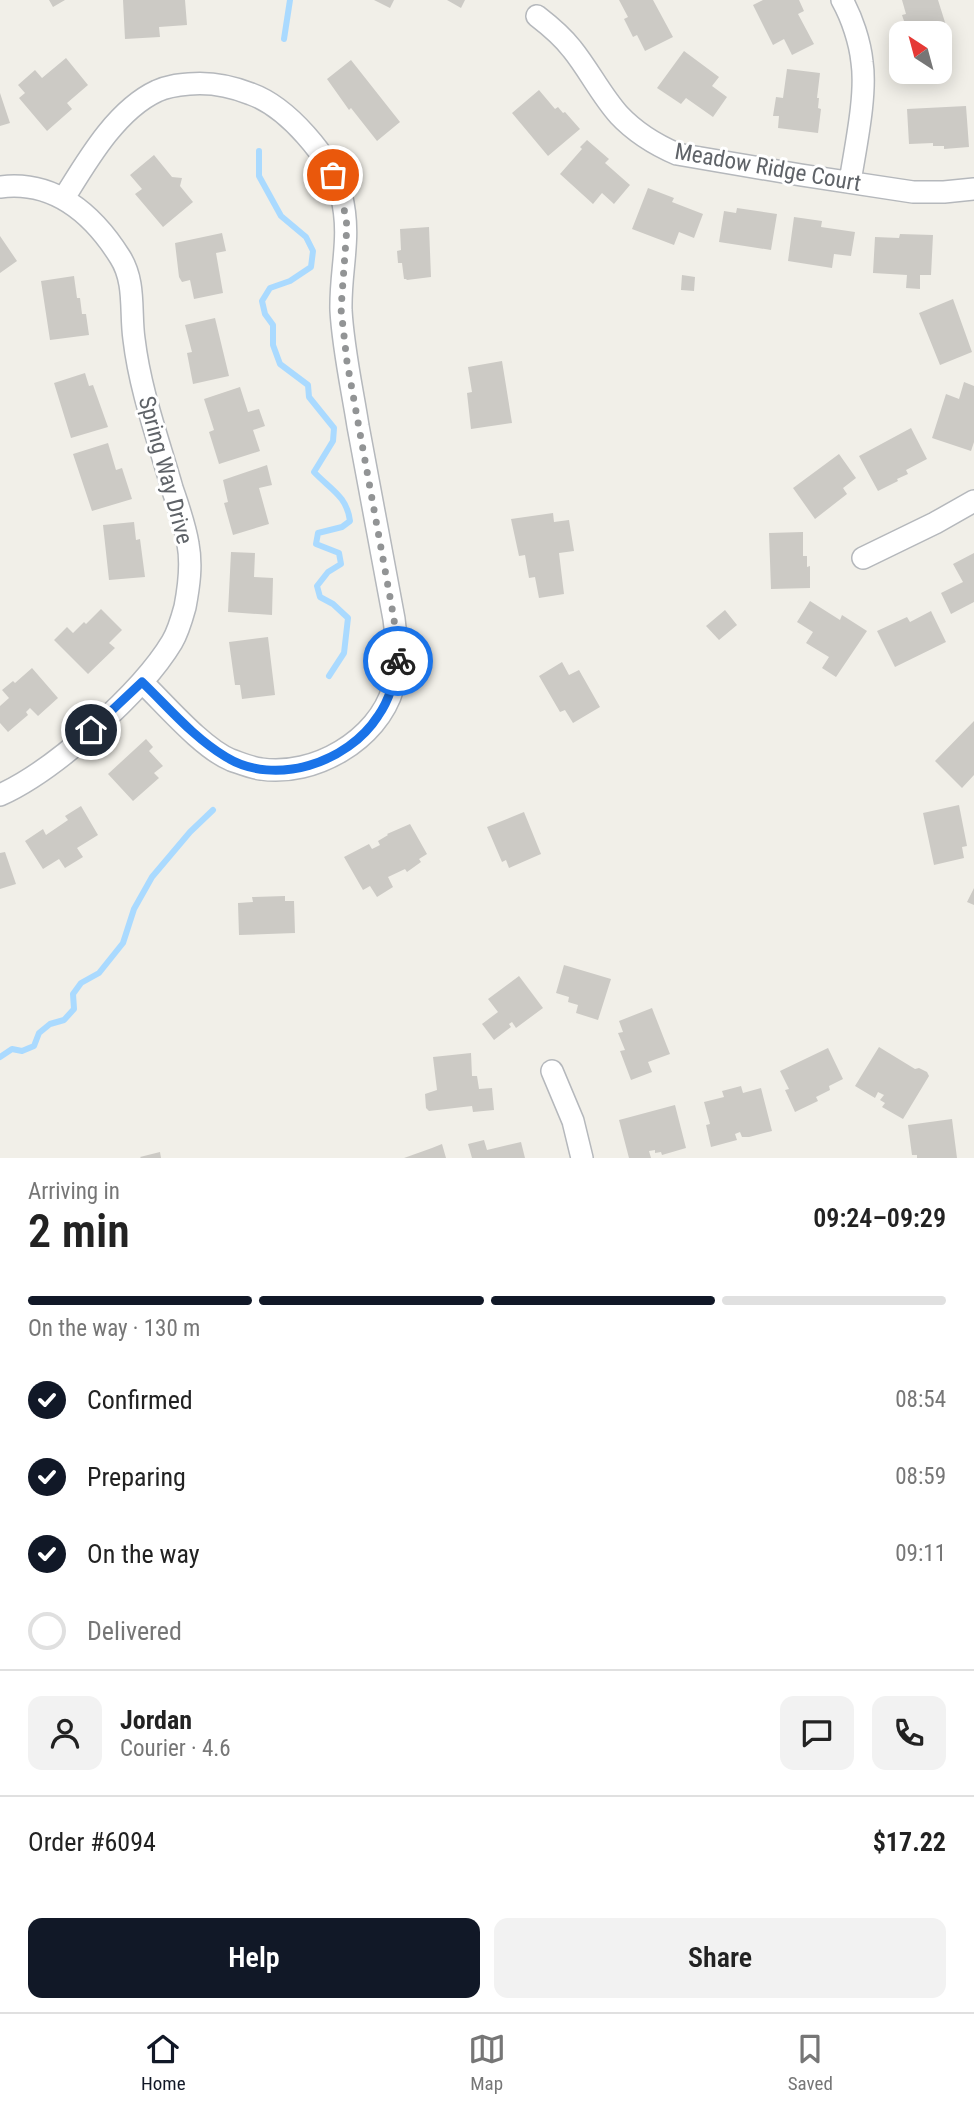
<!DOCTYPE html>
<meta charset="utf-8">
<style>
body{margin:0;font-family:"Roboto Condensed",sans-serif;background:#f2f2f2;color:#222;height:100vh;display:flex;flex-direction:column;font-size:26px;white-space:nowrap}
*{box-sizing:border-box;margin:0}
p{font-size:23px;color:#767676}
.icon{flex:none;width:38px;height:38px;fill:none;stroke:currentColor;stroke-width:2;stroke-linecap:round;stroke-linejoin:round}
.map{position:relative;height:1158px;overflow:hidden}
.side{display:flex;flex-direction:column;background:#fff;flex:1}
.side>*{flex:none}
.needle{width:46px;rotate:324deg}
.buttons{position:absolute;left:889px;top:21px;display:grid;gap:14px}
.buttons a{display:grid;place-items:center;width:63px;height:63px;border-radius:14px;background:#fff;box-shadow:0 4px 18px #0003;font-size:35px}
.pin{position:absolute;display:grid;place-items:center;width:60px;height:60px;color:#fff;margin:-30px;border:4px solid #fff;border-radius:50%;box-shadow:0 2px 7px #0007}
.courier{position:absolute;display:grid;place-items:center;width:70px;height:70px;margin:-35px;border:5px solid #1a73e8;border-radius:50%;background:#fff;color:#222;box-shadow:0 2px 9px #0007}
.overview em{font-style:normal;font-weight:600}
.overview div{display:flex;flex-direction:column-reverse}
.overview{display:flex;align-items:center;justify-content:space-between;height:119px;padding:0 28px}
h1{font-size:46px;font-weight:600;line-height:52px}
.bar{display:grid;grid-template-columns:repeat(4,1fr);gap:10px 7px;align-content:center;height:84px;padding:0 28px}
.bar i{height:9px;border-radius:5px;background:#e0e0e0}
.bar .active{background:#111827}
.bar p{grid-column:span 4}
.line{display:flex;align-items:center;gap:18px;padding:0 28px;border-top:2px solid #e0e0e0}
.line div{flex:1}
.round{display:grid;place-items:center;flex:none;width:74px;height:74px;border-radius:14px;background:#f2f2f2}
ol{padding:0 28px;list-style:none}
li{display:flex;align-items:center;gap:21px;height:77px}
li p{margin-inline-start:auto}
li .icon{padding:7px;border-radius:50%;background:#111827;color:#fff;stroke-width:4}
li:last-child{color:#767676}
li i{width:38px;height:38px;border:4px solid #e0e0e0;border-radius:50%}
.action{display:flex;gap:14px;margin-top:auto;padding:14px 28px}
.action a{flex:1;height:80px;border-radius:14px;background:#111827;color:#fff;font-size:28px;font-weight:600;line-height:80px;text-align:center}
.action a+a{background:#f2f2f2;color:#222}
.menu{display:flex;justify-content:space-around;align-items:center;height:98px;border-top:2px solid #e0e0e0;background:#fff;font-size:19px;color:#767676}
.menu a{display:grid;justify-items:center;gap:4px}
.menu .active{color:#111827}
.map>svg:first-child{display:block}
</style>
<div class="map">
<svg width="974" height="1158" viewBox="0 0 974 1158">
<rect width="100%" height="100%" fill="#f1efe8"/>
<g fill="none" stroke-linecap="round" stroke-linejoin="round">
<path stroke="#aadaff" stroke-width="6" d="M 284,39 L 290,0
M 259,151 L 259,176 L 281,216 L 306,237 L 313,251 L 311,267 L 290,281 L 270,288 L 262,301 L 265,314 L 273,325 L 273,345 L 280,364 L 308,385 L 309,397 L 334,428 L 333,441 L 314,472 C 330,489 347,496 350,521 L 342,527 L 318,533 L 316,544 L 339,553 L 341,564 L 328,572 L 317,586 L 320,597 L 333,604 L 348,618 L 344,653 L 329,676
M 0,1057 L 12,1049 L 22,1051 L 34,1046 L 39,1033 L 50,1024 L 64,1020 L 74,1009 L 73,994 L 81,983 L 99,973 L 123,943 L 134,909 L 152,877 L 190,832 L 213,810"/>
</g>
<path fill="#cccac5" d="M 49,0 L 65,0 L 53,7 Z
M 123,0 L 185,0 L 187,25 L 159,27 L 160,37 L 125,39 Z
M 374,0 L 394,0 L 390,8 Z
M 447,0 L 465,0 L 461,8 Z
M 619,0 L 653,0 L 673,37 L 645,51 L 637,35 L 633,37 L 624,19 L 628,17 Z
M 763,0 L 799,0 L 804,11 L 798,14 L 814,44 L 792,55 L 784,39 L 773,45 L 753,5 Z
M 902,0 L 938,0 L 949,35 L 940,38 L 940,33 L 908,33 L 902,15 L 906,14 Z
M 684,51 L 719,77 L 712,86 L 727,97 L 713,117 L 686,98 L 681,104 L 657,88 Z
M 66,58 L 88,85 L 67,103 L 72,109 L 47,131 L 19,98 L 25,93 L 18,85 L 35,70 L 42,78 Z
M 351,60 L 400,122 L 377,141 L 351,108 L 349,110 L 327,79 Z
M 787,69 L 820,73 L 817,98 L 819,98 L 818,108 L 821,109 L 818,133 L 778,128 L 779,116 L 773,116 L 776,97 L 783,98 Z
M 539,90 L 555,109 L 558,107 L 563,113 L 565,112 L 580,129 L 548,156 L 512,113 Z
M 0,93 L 10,123 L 0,126 Z
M 966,106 L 969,147 L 944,149 L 944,146 L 933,146 L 933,143 L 909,144 L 907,109 Z
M 587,140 L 609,159 L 605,163 L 630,185 L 614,204 L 602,193 L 593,204 L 560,174 L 582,149 L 580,147 Z
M 154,155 L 172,177 L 182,178 L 180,186 L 193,202 L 163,227 L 135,194 L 142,189 L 130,175 Z
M 648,188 L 674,198 L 672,202 L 703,214 L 694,238 L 679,232 L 674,245 L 632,229 Z
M 737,208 L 777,214 L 771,250 L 719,242 L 724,211 L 736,213 Z
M 794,217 L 822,221 L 821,227 L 855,232 L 851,256 L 834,254 L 832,268 L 788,261 Z
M 429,227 L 431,277 L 407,280 L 406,279 L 404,279 L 402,263 L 398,263 L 397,251 L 401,250 L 400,229 Z
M 222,233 L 226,251 L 216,253 L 223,293 L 194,299 L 190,280 L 182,282 L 179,277 L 175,243 Z
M 900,234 L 933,235 L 931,275 L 920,275 L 920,289 L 906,288 L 907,275 L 873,273 L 875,237 L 899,238 Z
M 0,236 L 17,261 L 0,273 Z
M 682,275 L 695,277 L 694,291 L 681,290 Z
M 74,276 L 77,298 L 80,298 L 82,314 L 86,314 L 89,335 L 50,340 L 41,281 Z
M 953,299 L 972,352 L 940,365 L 919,313 Z
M 215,318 L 229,376 L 193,384 L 187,353 L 192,352 L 185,325 Z
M 502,361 L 512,423 L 471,429 L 467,393 L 472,392 L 468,367 Z
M 85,373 L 89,386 L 93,385 L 108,427 L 71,438 L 54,383 Z
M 964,382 L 974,386 L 974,442 L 971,451 L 932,438 L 946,394 L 959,399 Z
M 240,387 L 248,412 L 259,409 L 265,426 L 253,430 L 260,451 L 219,464 L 209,432 L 214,430 L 204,399 Z
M 911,428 L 927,459 L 906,470 L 908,474 L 897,479 L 898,481 L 878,491 L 859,456 Z
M 108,443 L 116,470 L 122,468 L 132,499 L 92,511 L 73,454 Z
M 839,454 L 856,478 L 843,488 L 847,494 L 815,519 L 793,488 Z
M 267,465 L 272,485 L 259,488 L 269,524 L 233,535 L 224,503 L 228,502 L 223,480 Z
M 553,513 L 554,522 L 569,520 L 574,551 L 559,553 L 564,594 L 539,598 L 535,577 L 529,578 L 525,555 L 519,556 L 511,519 Z
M 134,522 L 136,540 L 140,539 L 145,577 L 109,580 L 103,525 Z
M 803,532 L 803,556 L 807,556 L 807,567 L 810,566 L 810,588 L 771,589 L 769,533 Z
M 231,552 L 255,553 L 254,577 L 273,578 L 272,615 L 228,612 Z
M 974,553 L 974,602 L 951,614 L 941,593 L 963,582 L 953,564 Z
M 810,601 L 840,620 L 842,615 L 867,631 L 836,677 L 822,668 L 829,657 L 806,643 L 813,632 L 797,622 Z
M 101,609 L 122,630 L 109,643 L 115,648 L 88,674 L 54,640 L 67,627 L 73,633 L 84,622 L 86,624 Z
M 725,610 L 737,625 L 719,640 L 706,626 Z
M 931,611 L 946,642 L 895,667 L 877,631 L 907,617 L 910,622 Z
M 268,637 L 275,695 L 242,699 L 240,685 L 235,685 L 229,642 Z
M 562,662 L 569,675 L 579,670 L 600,707 L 573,723 L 565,710 L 560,712 L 539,676 Z
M 32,668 L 58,698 L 38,716 L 30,708 L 26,712 L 28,715 L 8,732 L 0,723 L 0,706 L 9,698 L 2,690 L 13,681 L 15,683 Z
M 974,721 L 974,775 L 962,788 L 935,761 Z
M 146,739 L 153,747 L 149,751 L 163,766 L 154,773 L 159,778 L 133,801 L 108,774 Z
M 959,805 L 967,846 L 962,847 L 964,858 L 934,865 L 923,813 Z
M 81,806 L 98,835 L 77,848 L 83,857 L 65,868 L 59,859 L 43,869 L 25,841 L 43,829 L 46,835 L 68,820 L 65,816 Z
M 524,812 L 541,854 L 509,868 L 506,860 L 502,862 L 487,827 Z
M 410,824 L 427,854 L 419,859 L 421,862 L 407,872 L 405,869 L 388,877 L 393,887 L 377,897 L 370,886 L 363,890 L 344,857 L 369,844 L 372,849 L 380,845 L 378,841 L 388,835 L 387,834 Z
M 5,852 L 16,884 L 0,889 L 0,853 Z
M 974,888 L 974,905 L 967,902 Z
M 285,896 L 285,901 L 294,901 L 295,933 L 239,935 L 238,903 L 253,902 L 252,897 Z
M 564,965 L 611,979 L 598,1020 L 576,1013 L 578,1005 L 568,1002 L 569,997 L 556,993 Z
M 519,976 L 543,1008 L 516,1028 L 512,1022 L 509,1024 L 511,1027 L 494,1040 L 482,1024 L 498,1012 L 488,999 Z
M 652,1008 L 670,1054 L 648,1062 L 652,1072 L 631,1080 L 620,1051 L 625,1050 L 618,1033 L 623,1032 L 619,1021 Z
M 879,1047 L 915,1069 L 919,1068 L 927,1072 L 929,1076 L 903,1119 L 882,1107 L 885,1103 L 880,1100 L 884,1095 L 878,1092 L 875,1098 L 855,1086 Z
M 828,1048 L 843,1079 L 829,1086 L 830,1090 L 816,1097 L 818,1101 L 795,1112 L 785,1090 L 789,1089 L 780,1071 Z
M 471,1053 L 472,1076 L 477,1076 L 479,1089 L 492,1088 L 494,1110 L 473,1112 L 472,1106 L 429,1111 L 426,1108 L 425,1094 L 437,1090 L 433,1057 Z
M 741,1086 L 743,1093 L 761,1088 L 772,1131 L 749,1137 L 742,1137 L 740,1132 L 735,1134 L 737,1140 L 711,1147 L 706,1125 L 710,1124 L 704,1102 L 724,1097 L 722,1091 Z
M 675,1105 L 686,1148 L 662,1155 L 661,1152 L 655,1153 L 655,1150 L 649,1151 L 651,1158 L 629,1158 L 619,1120 Z
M 952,1119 L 957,1158 L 917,1158 L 917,1155 L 912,1155 L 908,1125 Z
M 484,1140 L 487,1150 L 521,1142 L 525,1158 L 472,1158 L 468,1144 Z
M 442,1144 L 446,1158 L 404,1158 L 432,1148 Z
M 160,1152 L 161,1158 L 141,1158 L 140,1157 Z"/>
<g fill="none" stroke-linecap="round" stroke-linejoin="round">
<g stroke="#b5b8bc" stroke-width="24">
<path id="street" d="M 842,0 C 852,18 860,42 862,62 C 867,95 855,149 850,182
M 537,16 C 550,26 562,36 572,49 C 589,70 601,95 619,115 C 635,132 656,145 677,154 L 801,175 L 913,192 L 944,192 L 974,189
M 0,187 C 54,180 93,214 120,257 C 136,282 130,312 134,339 C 140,390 158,439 172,488 C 178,506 185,525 188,544 C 192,565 189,586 185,607 C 182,618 178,632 172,642 C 142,692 54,771 0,795
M 64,198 C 87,161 116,110 157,91 C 167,86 178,85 189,84 C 210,82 231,86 251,94 C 287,107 331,157 341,194 C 352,237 340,268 341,310 C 343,348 352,388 358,426 C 370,490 382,555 394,619 C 397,643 399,665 393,688 C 378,740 314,777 261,769 C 252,768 240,763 231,760 C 202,748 165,704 142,682
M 863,558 L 935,523 L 974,501
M 552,1071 L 573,1121 L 582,1158"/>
</g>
<use href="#street" stroke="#fff" stroke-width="21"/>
</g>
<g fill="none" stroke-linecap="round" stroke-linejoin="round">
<path stroke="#929495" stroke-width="7" stroke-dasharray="0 12.6" d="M 333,175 L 341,191 L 347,226 L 341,309 L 347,362 L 394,619 L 398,661"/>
<path stroke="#1a73e8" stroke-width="9" d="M 91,730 L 142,682 C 169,708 194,738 226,757 C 275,787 348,763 378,716 C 390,699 394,681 398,661"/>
</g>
<g text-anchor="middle" stroke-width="6" stroke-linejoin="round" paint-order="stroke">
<g font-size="23" fill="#5f6368" stroke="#fff">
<text transform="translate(768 167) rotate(10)" y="8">Meadow Ridge Court</text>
<text transform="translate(166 470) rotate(75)" y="8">Spring Way Drive</text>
</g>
</g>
</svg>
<div class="buttons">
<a><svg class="needle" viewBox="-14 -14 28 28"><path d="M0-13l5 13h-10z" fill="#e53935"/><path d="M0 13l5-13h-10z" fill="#767676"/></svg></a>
</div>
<div class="pin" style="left:333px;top:175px;background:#ea580c"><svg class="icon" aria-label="bag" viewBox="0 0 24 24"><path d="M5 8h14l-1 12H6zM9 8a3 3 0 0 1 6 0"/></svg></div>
<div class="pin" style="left:91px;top:730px;background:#1f2937"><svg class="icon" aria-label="home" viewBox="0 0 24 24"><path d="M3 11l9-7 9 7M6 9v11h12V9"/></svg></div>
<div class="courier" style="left:398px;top:661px"><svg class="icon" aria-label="bike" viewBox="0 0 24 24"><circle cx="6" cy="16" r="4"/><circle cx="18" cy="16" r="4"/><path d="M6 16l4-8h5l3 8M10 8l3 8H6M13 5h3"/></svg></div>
</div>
<section class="side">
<div class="overview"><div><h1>2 min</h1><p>Arriving in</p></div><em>09:24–09:29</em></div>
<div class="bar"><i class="active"></i><i class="active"></i><i class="active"></i><i></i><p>On the way · 130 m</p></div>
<ol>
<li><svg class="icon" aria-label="check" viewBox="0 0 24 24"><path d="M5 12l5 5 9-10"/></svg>Confirmed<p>08:54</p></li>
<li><svg class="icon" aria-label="check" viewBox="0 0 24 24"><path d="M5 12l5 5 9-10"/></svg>Preparing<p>08:59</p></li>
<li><svg class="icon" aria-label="check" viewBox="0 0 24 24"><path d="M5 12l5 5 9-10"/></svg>On the way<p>09:11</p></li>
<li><i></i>Delivered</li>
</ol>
<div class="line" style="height:126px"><a class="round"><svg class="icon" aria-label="person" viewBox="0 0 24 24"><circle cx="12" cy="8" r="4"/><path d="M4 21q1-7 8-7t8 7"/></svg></a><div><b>Jordan</b><p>Courier · 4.6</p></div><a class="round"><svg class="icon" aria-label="chat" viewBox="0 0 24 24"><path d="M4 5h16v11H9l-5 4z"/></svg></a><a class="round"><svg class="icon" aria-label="phone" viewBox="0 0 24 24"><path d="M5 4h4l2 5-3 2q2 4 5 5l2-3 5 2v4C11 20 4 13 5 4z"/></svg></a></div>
<div class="line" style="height:91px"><div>Order #6094</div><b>$17.22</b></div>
<div class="action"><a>Help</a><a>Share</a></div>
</section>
<nav class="menu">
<a class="active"><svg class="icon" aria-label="home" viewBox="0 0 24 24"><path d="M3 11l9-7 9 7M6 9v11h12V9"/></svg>Home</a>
<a><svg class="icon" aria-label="map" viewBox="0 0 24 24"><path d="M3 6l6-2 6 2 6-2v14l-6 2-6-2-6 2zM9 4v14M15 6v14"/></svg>Map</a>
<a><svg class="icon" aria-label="saved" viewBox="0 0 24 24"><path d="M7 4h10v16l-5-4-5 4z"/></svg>Saved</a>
</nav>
